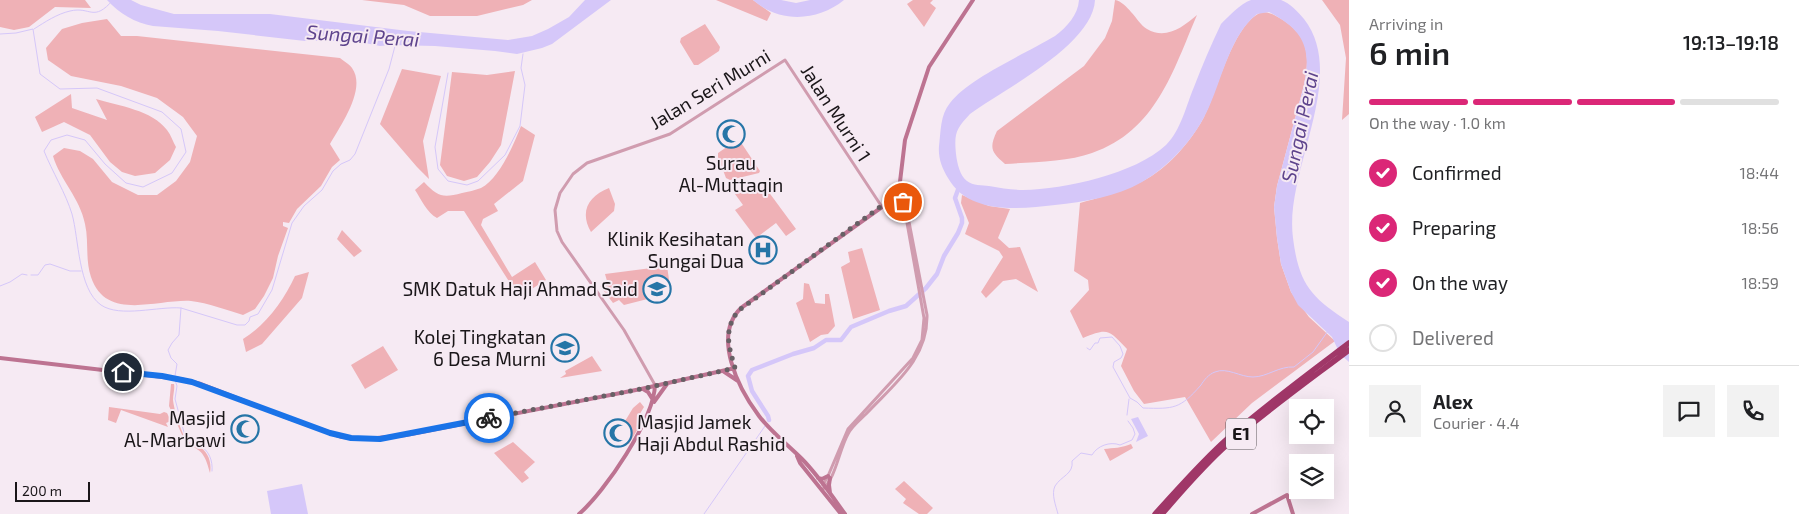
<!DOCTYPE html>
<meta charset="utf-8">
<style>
body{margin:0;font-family:"Exo 2",sans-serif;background:#f2f2f2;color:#202124;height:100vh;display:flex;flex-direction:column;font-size:19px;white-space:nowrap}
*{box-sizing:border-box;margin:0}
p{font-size:16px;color:#757577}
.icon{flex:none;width:28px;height:28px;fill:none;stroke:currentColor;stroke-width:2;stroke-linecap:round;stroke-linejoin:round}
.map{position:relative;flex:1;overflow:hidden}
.sheet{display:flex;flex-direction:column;background:#fff;width:450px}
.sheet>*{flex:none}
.fabs{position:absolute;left:1289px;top:399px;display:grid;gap:10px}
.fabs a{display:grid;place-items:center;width:45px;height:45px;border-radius:0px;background:#fff;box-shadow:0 5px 20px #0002;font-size:25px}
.scale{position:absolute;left:15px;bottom:12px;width:75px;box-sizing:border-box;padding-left:5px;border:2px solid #1a1619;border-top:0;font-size:14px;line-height:18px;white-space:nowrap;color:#1a1619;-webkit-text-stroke:4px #f6eaf3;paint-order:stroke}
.pin{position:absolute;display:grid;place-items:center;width:42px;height:42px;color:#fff;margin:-21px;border:2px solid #fff;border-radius:50%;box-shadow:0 1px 5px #0007}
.courier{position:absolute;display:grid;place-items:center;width:50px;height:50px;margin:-25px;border:4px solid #1a73e8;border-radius:50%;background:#fff;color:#222;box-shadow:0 1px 6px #0007}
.head em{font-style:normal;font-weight:600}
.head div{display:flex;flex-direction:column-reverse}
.head{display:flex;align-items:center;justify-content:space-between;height:85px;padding:0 20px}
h1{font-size:32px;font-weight:600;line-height:38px}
.bar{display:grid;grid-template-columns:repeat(4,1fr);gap:8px 5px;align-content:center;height:60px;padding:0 20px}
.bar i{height:6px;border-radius:4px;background:#e0e0e0}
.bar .current{background:#db2777}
.bar p{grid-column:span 4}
.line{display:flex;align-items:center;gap:12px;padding:0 20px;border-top:1px solid #e0e0e0}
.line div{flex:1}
.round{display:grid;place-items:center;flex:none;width:52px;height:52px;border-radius:0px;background:#f2f2f2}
ol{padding:0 20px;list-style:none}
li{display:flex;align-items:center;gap:15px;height:55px}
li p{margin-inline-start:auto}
li .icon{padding:5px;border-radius:50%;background:#db2777;color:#fff;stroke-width:4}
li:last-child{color:#757577}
li i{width:28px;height:28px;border:2px solid #e0e0e0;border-radius:50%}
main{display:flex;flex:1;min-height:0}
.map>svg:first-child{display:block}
</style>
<main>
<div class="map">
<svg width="1349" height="514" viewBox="0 0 1349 514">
<rect width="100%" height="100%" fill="#f6eaf3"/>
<path fill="#efb1b6" d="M 0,0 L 85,0 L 91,8 L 55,7 L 29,27 L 14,30 L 0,27 Z
M 362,0 L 532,0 L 523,5 L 477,16 L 430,16 L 404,5 Z
M 716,0 L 753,0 L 771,13 L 767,21 Z
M 913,0 L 933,0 L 930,3 L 936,8 L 924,27 L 907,4 Z
M 1115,0 C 1121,1 1127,7 1131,12 C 1136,17 1141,26 1147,29 C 1166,40 1183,27 1197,15 C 1173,71 1156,131 1092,153 C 1068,162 1031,162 1005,164 C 991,152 989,148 997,131 L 1084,66 L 1105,38 L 1112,21 Z
M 1322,0 L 1349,0 L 1349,114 L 1342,120 L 1346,58 L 1340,25 Z
M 1262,12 C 1270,12 1276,16 1283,20 C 1309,37 1310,56 1304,85 L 1277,186 L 1274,207 L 1277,238 L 1281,264 L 1291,292 L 1309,317 L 1335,341 L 1252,403 L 1211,442 L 1185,397 L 1144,404 L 1134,391 L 1121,366 L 1127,349 C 1108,329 1108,328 1083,338 L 1070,311 L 1089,290 L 1088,280 L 1074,271 L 1080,203 C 1112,194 1141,187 1166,165 C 1181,152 1195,134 1204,117 C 1218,90 1233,23 1262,12 Z
M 107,19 L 121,36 L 137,36 L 340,58 C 344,61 350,65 352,68 C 367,89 340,126 330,144 L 340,160 L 332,167 L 321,186 L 297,209 L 289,223 L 283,222 L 283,226 L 288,228 L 278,256 L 273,278 L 264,296 L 255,309 L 243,315 C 227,310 208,303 191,301 C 157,299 106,322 91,277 C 85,259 89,241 85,224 C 80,198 60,180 53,156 L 64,148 L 80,151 L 93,159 L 112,182 L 138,195 L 157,195 L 176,181 L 190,162 L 197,136 L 183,117 L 157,98 L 121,86 L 71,76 L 48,60 L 46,48 L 62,29 L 82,23 Z
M 705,24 L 720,47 L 719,51 L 698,65 L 694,65 L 680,42 L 681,38 Z
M 402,69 L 441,76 L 423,141 L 429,179 L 417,167 L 380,124 Z
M 515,71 L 501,145 L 490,162 L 477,177 L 464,181 L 447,176 L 440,165 L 452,72 L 487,75 Z
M 71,94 L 72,108 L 107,120 L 96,99 C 119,106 152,110 167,130 C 171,135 173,142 176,147 L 170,160 L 155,173 L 135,176 L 122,172 L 110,162 L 90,135 L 64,122 L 42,132 L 35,117 Z
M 521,126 L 535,135 L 523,181 L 494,204 L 498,211 L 483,219 L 481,225 L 512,277 L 535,262 L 546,280 L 519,297 L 464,211 L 448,211 L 437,218 C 427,213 421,199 415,190 L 424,182 C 438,197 443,198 462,193 C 468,192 475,190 481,188 C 499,179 514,144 521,126 Z
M 737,140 L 740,141 L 760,171 L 759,173 L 730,180 L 726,178 L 718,157 L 718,153 Z
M 765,187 L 796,229 L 786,236 L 776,223 L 756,238 L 735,210 L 743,205 L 735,194 Z
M 609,188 L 615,204 L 614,211 L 591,232 C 579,211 589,196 609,188 Z
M 962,195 L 989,206 L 1010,209 L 998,238 L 1009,248 L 1020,247 L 1038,292 L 1016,279 L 1003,281 L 986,298 L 981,292 L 1003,257 L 999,251 L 965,234 L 969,223 L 961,203 Z
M 342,230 L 362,251 L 354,257 L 337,239 Z
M 862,248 L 880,310 L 853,319 L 841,267 L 850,262 L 848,252 Z
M 667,266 L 671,293 L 624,305 L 619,300 L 613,303 L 600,286 L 607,281 L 605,274 Z
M 309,272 L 302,298 L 262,344 L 246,352 L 243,339 C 266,325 284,300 295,276 Z
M 804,283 L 809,284 L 815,303 L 825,304 L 825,294 L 829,294 L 835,326 L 828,334 L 821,335 L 810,342 L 796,303 L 803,299 Z
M 383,346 L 398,370 L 365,389 L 351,365 Z
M 592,356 L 602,371 L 560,378 L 566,374 L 565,371 Z
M 171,384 L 174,384 C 175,389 173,394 173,400 C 174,410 180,428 185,438 C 188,443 192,443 198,446 C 208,451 212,462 210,473 C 206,458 203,450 189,445 L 187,446 L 169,406 Z
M 640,402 L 644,407 L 638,417 L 643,420 L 629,444 L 623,439 L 628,434 L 622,426 L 633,408 Z
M 109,407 L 160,414 L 164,412 L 167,413 L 171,421 L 166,423 L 168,427 L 121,410 L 116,423 L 108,420 Z
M 513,442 L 535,462 L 524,472 L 529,478 L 522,483 L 494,453 Z
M 1131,444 L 1133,448 L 1110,461 L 1104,449 C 1113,448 1122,448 1131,444 Z
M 904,481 L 933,508 L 927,514 L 919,514 L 903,503 L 906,499 L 895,489 Z"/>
<path fill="#d5c7f9" d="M 107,0 L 131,0 L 141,5 L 174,14 L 270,14 L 408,31 L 508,40 L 532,36 L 548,29 L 569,17 L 585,0 L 611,0 L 552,44 L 542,48 L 517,54 L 495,51 L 435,46 L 391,45 L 380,46 L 355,41 L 305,41 L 218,31 L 153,26 C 135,23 119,13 107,0 Z
M 753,0 L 781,0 L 796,3 L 810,0 L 844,0 C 817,22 779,23 753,0 Z
M 1079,0 L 1095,0 C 1093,45 1004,89 970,114 C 956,129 954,133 956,154 C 957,163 960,176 967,181 C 973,186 982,185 989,186 C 1001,188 1012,190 1023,190 C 1065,189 1135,174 1166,145 C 1181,130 1186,106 1194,87 C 1202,66 1211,45 1221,24 C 1229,16 1240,4 1251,0 C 1254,0 1259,0 1262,0 C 1267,0 1276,0 1281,0 C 1290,3 1298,12 1304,19 C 1349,77 1284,171 1293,238 C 1299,285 1311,297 1349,322 L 1349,362 L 1340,354 L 1332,337 L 1298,305 L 1291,292 L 1281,264 L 1277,238 L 1274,207 L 1277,186 L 1304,85 C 1312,47 1303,30 1269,12 L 1257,14 C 1230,36 1223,76 1209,107 C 1196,137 1170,166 1142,182 C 1116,197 1084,202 1055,205 C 1019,209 969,215 948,178 C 942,168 938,158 939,146 C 941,131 940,115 950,103 C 969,78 1027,53 1055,36 C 1067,27 1078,15 1079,0 Z
M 1138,417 L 1148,436 L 1136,442 L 1139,434 L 1131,419 Z
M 302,484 L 308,514 L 271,514 L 267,491 Z"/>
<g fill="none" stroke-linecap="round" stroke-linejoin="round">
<path stroke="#d5c7f9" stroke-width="1" d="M 34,29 C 45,22 57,14 70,11 C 91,6 93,23 113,0
M 0,34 L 16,33 L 33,29 L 40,74 L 60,89 L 97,88 L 162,112 L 181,129 L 186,152 L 172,173 L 143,187 L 126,183 L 105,164 L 85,140 L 67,135 L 51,140 L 44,151 C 52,171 66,194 72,214 C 79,239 78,289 101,305 C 120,318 159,306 181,308 L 237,325 L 245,325 L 249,321 L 250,317 L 258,314 L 272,290 L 292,223 L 304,206 L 322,190 L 333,171 L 341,164 L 350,160 L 355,154 L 389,69 L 395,46
M 448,73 L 435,147 L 438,169 L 448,181 L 467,185 L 478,181 L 505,155 L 520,126 L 525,85 L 521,68 L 523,54
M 31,275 L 38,275 L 45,265 L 50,264 L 70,271 L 81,271
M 0,286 L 10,282 L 22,274 L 27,275
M 1087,348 L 1090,350 L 1095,343 L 1098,343 L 1100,338 L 1112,337 L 1120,346 L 1123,354 L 1121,358 L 1114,362 L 1113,367 L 1130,398 L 1137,402 L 1143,408 C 1174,409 1180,409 1201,385 C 1204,380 1209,374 1215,372 C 1227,367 1240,377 1253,377 C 1267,377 1279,366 1294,367 L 1313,352 L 1328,331
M 175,376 L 177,364 L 171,358 L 168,350 L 172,343 L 179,335 L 181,308
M 175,380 L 177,386 L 175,399 L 185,436 C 189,443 193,441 199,445 C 209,450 213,461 212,471
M 1127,415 L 1129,399
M 704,514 L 765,426
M 1058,514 C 1056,506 1051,494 1055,486 C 1061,476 1074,474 1072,461 L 1081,453 L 1092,455 C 1097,446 1110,441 1120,445 L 1132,440 L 1135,434 L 1133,428 L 1128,421"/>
<path stroke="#d5c7f9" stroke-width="4.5" d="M 769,420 L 768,416 L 752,391 L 748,376 L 752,370 L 793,354 L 814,348 L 826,340 L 841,340 L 851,327 L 889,311 L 906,306 L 926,288 L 937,274 L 944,256 L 958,233 L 962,223 L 962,218 L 955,198 L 959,187"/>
<path stroke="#d09caf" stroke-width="3" d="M 655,385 L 624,330 L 562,242 L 557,231 L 555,210 L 560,193 L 573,174 L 587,163 L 670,134 L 785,60 L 882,207
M 823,485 L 828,476 L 848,429 L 913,358 L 922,340 L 924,318 L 904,206 L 902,198 L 897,194
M 822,490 C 836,478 839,450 848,434 C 852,426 860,420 866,414 C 894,384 928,359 927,315 L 904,196"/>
<path stroke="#bd7391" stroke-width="4" d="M 900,185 L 905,196
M 0,358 L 180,379 L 201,384 L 283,416 L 342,437 L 368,439 L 406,435 L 641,389 L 735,368
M 723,371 L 738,381
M 643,389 L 648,392 L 653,400
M 654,402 L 667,384
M 797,456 L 800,463 L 841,514
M 818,478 L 822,479 L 828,476
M 830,493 L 829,485 L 830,478
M 579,514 C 605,492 654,419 655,385
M 845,514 C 832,496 818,475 802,459 C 788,445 771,432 759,416 C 738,388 712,336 741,308 L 882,207 L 895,197 L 899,190 L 905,140 L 929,67 L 973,0
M 1252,514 L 1287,495 L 1293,514"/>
<path stroke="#a03768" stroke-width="5.5" d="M 1155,514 C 1179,488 1201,462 1227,439 C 1266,405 1308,374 1349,343
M 1162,514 C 1183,490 1204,465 1228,444 C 1266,411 1308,381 1349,350"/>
</g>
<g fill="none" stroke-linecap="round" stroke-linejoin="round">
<path stroke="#676065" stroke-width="5" stroke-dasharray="0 9" d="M 489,418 L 641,389 L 735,368 C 729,347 723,331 738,311 L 895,196 L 902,198 L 903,202"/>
<path stroke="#1a73e8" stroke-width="6" d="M 123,372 L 162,376 L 192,382 L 330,433 L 351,438 L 380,439 L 489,418"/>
</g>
<defs>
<g id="mosque-ring" transform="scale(1.4375)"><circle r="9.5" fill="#f6eaf3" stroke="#2675a7" stroke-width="1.5"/><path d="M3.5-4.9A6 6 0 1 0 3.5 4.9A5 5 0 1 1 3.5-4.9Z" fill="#2675a7"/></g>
<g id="hospital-ring" transform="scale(1.4375)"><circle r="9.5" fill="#f6eaf3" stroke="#2675a7" stroke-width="1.5"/><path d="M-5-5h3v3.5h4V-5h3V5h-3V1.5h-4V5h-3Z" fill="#2675a7"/></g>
<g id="school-ring" transform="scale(1.4375)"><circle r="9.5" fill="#f6eaf3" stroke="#2675a7" stroke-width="1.5"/><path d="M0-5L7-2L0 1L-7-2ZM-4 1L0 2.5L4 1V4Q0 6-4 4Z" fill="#2675a7"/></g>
<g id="university-ring" transform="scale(1.4375)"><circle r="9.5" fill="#f6eaf3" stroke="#2675a7" stroke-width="1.5"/><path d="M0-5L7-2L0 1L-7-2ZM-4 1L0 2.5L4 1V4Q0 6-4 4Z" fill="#2675a7"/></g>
</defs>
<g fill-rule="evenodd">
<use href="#mosque-ring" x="731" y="134"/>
<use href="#hospital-ring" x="763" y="250"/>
<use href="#school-ring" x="657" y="289"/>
<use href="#university-ring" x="565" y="348"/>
<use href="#mosque-ring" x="245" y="429"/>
<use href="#mosque-ring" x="618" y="433"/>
</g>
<g text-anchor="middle" stroke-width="4" stroke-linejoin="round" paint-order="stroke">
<rect fill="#f6eaf3" stroke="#5c565a" stroke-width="1" x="1226" y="418.5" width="30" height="31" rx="4"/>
<g font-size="18" font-weight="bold" fill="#1a1619">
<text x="1241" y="440">E1</text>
</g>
<g font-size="19" fill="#1a1619" stroke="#f6eaf3">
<text transform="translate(710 89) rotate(-31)" y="7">Jalan Seri Murni</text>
<text transform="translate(836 113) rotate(57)" y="7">Jalan Murni 1</text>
</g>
<g font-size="19" fill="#1a1619" stroke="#f6eaf3" text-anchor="end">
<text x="731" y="170" text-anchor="middle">Surau<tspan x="731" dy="22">Al-Muttaqin</tspan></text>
<text x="744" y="246">Klinik Kesihatan<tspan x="744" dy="22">Sungai Dua</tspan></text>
<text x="638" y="296">SMK Datuk Haji Ahmad Said</text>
<text x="546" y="344">Kolej Tingkatan<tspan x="546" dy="22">6 Desa Murni</tspan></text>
<text x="226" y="425">Masjid<tspan x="226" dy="22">Al-Marbawi</tspan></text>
<text x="637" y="429" text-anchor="start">Masjid Jamek<tspan x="637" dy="22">Haji Abdul Rashid</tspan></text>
</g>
<g font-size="20" font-style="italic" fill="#5e448d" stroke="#f6eaf3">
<text transform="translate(363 36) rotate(4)" y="7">Sungai Perai</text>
<text transform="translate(1300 127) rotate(-78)" y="7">Sungai Perai</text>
</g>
</g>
</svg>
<div class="fabs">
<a><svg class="icon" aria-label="locate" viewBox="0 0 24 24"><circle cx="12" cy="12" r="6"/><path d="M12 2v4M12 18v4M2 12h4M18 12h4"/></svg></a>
<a><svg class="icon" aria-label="layers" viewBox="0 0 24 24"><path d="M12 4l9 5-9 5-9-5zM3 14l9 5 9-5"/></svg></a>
</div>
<div class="scale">200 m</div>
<div class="pin" style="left:903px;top:202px;background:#ea580c"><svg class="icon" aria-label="bag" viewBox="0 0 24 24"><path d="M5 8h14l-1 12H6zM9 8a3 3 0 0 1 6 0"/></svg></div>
<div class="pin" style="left:123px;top:372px;background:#1f2937"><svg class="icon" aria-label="home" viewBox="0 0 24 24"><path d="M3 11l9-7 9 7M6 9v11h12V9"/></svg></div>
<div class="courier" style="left:489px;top:418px"><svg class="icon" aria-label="bike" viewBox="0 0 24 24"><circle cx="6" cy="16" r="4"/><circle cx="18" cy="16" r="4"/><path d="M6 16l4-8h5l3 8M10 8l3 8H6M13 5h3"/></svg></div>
</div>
<section class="sheet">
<div class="head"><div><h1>6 min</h1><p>Arriving in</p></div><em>19:13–19:18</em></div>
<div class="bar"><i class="current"></i><i class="current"></i><i class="current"></i><i></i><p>On the way · 1.0 km</p></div>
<ol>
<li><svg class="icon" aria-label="check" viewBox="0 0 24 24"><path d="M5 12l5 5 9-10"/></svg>Confirmed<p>18:44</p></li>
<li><svg class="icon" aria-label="check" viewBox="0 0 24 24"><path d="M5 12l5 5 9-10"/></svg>Preparing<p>18:56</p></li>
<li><svg class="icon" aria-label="check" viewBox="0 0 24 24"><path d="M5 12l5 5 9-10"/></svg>On the way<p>18:59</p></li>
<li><i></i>Delivered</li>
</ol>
<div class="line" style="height:90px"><a class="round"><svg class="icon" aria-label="person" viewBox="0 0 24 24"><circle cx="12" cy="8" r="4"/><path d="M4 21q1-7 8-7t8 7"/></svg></a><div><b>Alex</b><p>Courier · 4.4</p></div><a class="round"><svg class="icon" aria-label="chat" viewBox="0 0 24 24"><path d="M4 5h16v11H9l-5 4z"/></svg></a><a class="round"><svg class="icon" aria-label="phone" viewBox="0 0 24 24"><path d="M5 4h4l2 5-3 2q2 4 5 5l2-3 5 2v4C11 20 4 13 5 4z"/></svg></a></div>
</section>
</main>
